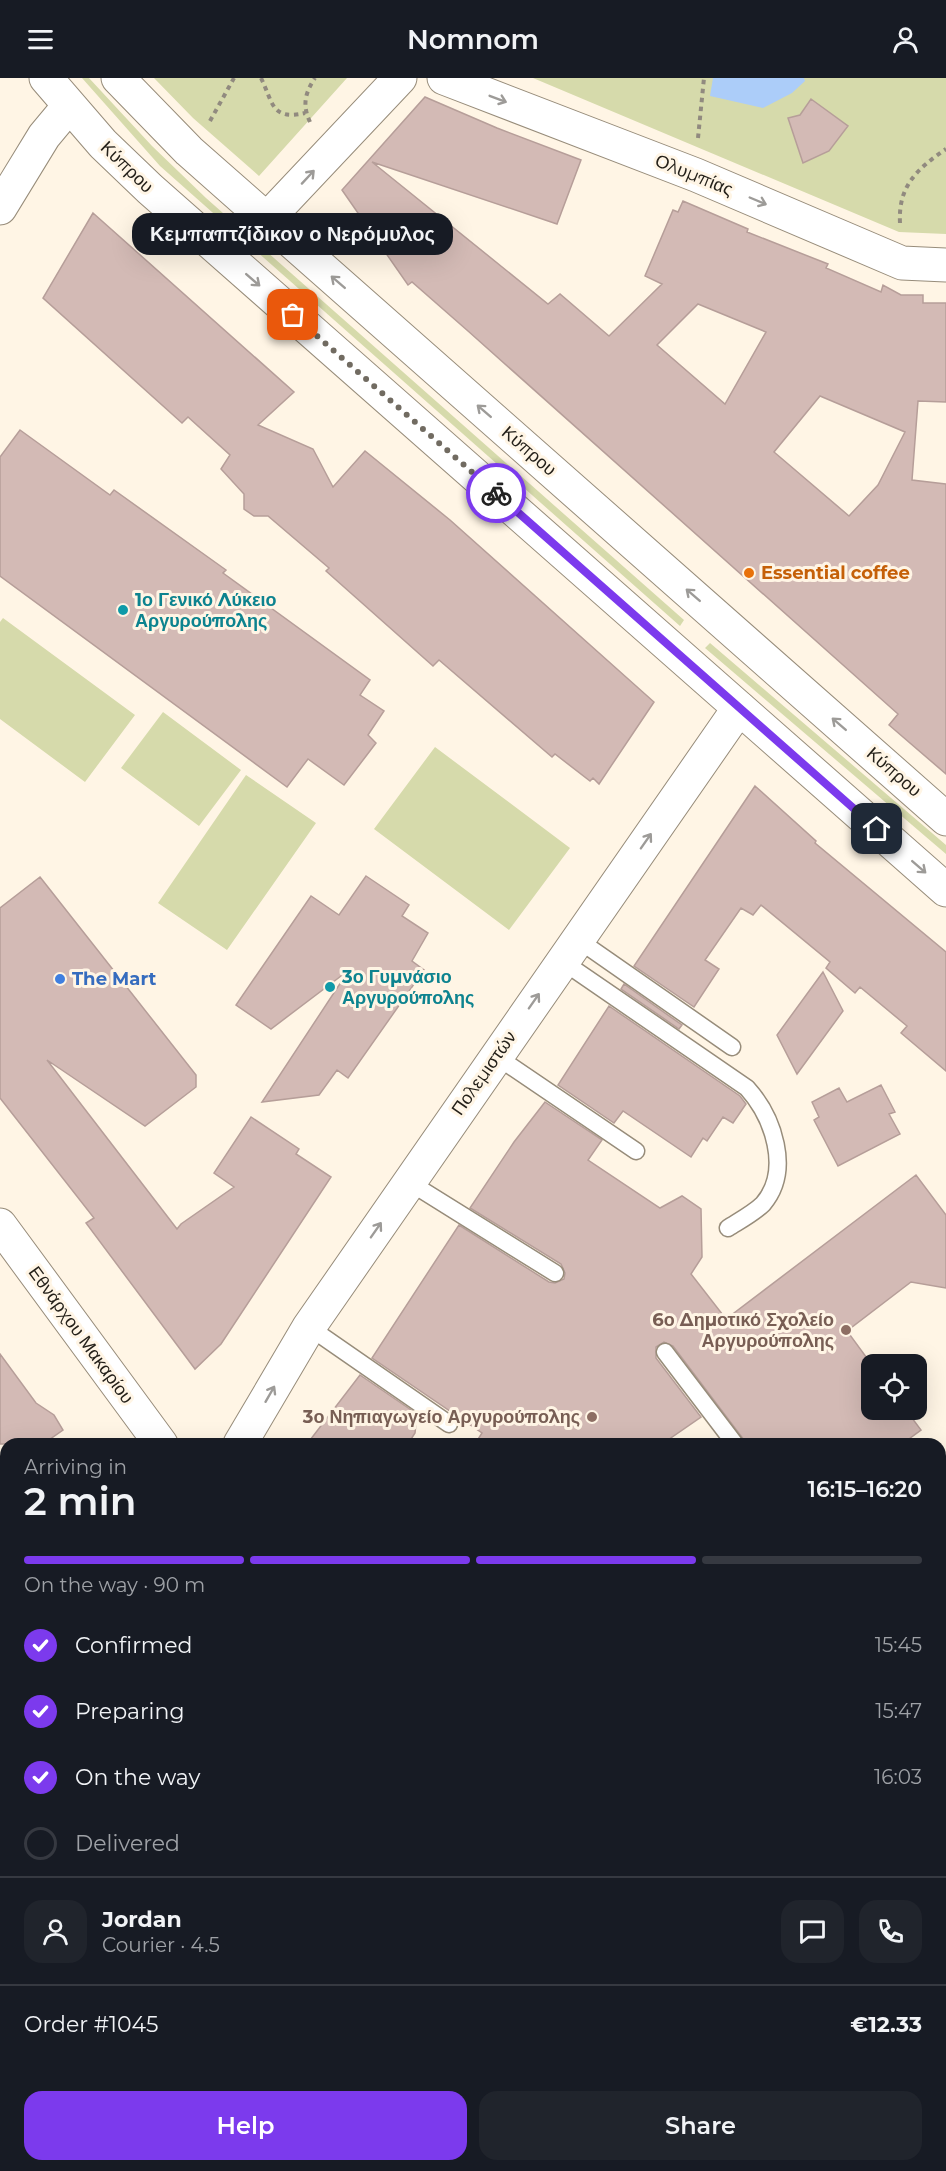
<!DOCTYPE html>
<meta charset="utf-8">
<style>
body{margin:0;font-family:Montserrat,sans-serif;background:#20242c;color:#f1f3f6;height:100vh;display:flex;flex-direction:column;font-size:22px;white-space:nowrap}
*{box-sizing:border-box;margin:0}
p{font-size:20px;color:#9ea1a6}
.icon{flex:none;width:33px;height:33px;fill:none;stroke:currentColor;stroke-width:2;stroke-linecap:round;stroke-linejoin:round}
.map{position:relative;flex:1;overflow:hidden}
.panel{position:absolute;left:0px;top:1360px;width:946px;height:734px;display:flex;flex-direction:column;background:#171b24;border-radius:18px 18px 0 0;box-shadow:0 6px 24px #0002}
.panel>*{flex:none}
.buttons{position:absolute;left:861px;top:1276px;display:grid;gap:12px}
.buttons a{display:grid;place-items:center;width:66px;height:66px;border-radius:12px;background:#171b24;box-shadow:0 6px 24px #0002;font-size:30px}
.pin{position:absolute;display:grid;place-items:center;width:51px;height:51px;color:#fff;margin:-26px;border-radius:12px;box-shadow:0 3px 9px #0006}
.courier{position:absolute;display:grid;place-items:center;width:60px;height:60px;margin:-30px;border:4px solid #7c3aed;border-radius:50%;background:#fff;color:#222;box-shadow:0 2px 8px #0007}
.bubble{position:absolute;height:42px;border-radius:18px;background:#171b24;box-shadow:0 6px 24px #0002;font-size:20px;font-weight:600;line-height:42px;text-align:center}
.overview em{font-style:normal;font-weight:600}
.overview div{display:flex;flex-direction:column-reverse}
.overview{display:flex;align-items:center;justify-content:space-between;height:102px;padding:0 24px}
h1{font-size:39px;font-weight:600;line-height:45px}
.bar{display:grid;grid-template-columns:repeat(4,1fr);gap:9px 6px;align-content:center;height:72px;padding:0 24px}
.bar i{height:8px;border-radius:4px;background:#363941}
.bar .active{background:#7c3aed}
.bar p{grid-column:span 4}
.line{display:flex;align-items:center;gap:15px;padding:0 24px;border-top:2px solid #363941}
.line div{flex:1}
.round{display:grid;place-items:center;flex:none;width:63px;height:63px;border-radius:18px;background:#20242c}
ol{padding:0 24px;list-style:none}
li{display:flex;align-items:center;gap:18px;height:66px}
li p{margin-inline-start:auto}
li .icon{padding:6px;border-radius:50%;background:#7c3aed;color:#fff;stroke-width:4}
li:last-child{color:#9ea1a6}
li i{width:33px;height:33px;border:3px solid #363941;border-radius:50%}
.button{display:flex;gap:12px;margin-top:auto;padding:12px 24px}
.button a{flex:1;height:69px;border-radius:18px;background:#7c3aed;color:#fff;font-size:24px;font-weight:600;line-height:69px;text-align:center}
.button a+a{background:#20242c;color:#f1f3f6}
header{display:flex;justify-content:space-between;align-items:center;height:78px;padding:0 24px;background:#171b24;font-size:27px;font-weight:600}
.map>svg:first-child{display:block}
</style>
<header><svg class="icon" aria-label="menu" viewBox="0 0 24 24"><path d="M4 6h16M4 12h16M4 18h16"/></svg>Nomnom<svg class="icon" aria-label="person" viewBox="0 0 24 24"><circle cx="12" cy="8" r="4"/><path d="M4 21q1-7 8-7t8 7"/></svg></header>
<div class="map">
<svg width="946" height="2093" viewBox="0 0 946 2093">
<rect width="100%" height="100%" fill="#fff5e5"/>
<path fill="#d6daab" d="M 82,0 L 89,0 L 152,68 L 206,120 L 684,542 L 680,548 L 160,88 Z
M 154,0 L 347,0 L 259,98 L 193,40 Z
M 533,0 L 946,0 L 946,156 L 899,154 Z
M 3,540 L 135,637 L 85,704 L 0,641 L 0,544 Z
M 710,565 L 946,767 L 946,776 L 705,570 Z
M 163,634 L 241,692 L 199,748 L 121,690 Z
M 435,669 L 570,770 L 509,852 L 374,751 Z
M 246,697 L 316,745 L 227,872 L 158,825 Z
M 941,2024 L 946,2032 L 946,2093 L 777,2093 L 784,2088 L 940,2088 Z"/>
<path fill="#accdf9" d="M 713,0 L 804,0 L 805,3 L 792,15 L 763,30 L 710,18 Z"/>
<path fill="#d3bab5" stroke="#b69e99" stroke-width="1.5" fill-rule="evenodd" d="M 425,19 L 497,50 L 581,82 L 557,146 L 372,84 L 548,226 L 560,216 L 609,258 L 662,206 L 645,198 L 673,132 L 678,134 L 683,123 L 748,151 L 747,154 L 828,186 L 826,190 L 881,214 L 883,207 L 901,217 L 923,217 L 923,225 L 946,225 L 946,324 L 918,323 L 912,402 L 946,406 L 946,696 L 889,647 L 898,636 L 468,253 L 412,204 L 408,207 L 342,112 ZM 698,226 L 766,254 L 725,326 L 657,267 ZM 820,318 L 905,354 L 878,407 L 849,438 L 774,374 Z
M 811,21 L 848,48 L 829,73 L 803,85 L 788,40 L 800,37 Z
M 93,135 L 294,314 L 258,347 L 313,371 L 333,409 L 365,373 L 450,442 L 654,624 L 599,706 L 593,700 L 590,703 L 555,676 L 552,679 L 439,582 L 433,588 L 326,493 L 329,490 L 268,438 L 254,438 L 244,431 L 244,416 L 221,391 L 230,377 L 188,339 L 182,345 L 43,220 Z
M 20,352 L 110,417 L 114,412 L 226,492 L 223,495 L 370,602 L 360,617 L 384,633 L 368,657 L 376,665 L 344,707 L 308,681 L 287,709 L 0,498 L 0,379 Z
M 755,708 L 816,763 L 815,765 L 946,874 L 946,993 L 901,955 L 907,948 L 860,909 L 855,915 L 826,890 L 830,884 L 761,827 L 753,837 L 741,830 L 705,882 L 719,891 L 694,929 L 634,888 Z
M 366,798 L 409,827 L 402,838 L 428,855 L 412,883 L 424,892 L 348,1000 L 337,992 L 319,1017 L 262,1024 L 349,892 L 271,951 L 236,927 L 311,818 L 339,837 Z
M 40,799 L 196,997 L 196,1009 L 145,1048 L 47,982 L 177,1151 L 181,1146 L 234,1109 L 214,1095 L 251,1039 L 299,1071 L 296,1076 L 331,1099 L 221,1266 L 195,1291 L 86,1145 L 94,1140 L 0,1020 L 0,830 Z
M 823,894 L 843,933 L 797,996 L 777,957 Z
M 624,906 L 682,947 L 679,951 L 621,911 Z
M 609,928 L 740,1018 L 746,1026 L 733,1045 L 723,1039 L 707,1063 L 703,1060 L 691,1079 L 623,1033 L 614,1045 L 558,1007 Z
M 881,1007 L 895,1034 L 889,1036 L 900,1056 L 838,1088 L 814,1042 L 819,1039 L 812,1024 L 839,1010 L 847,1024 Z
M 545,1024 L 602,1062 L 588,1082 L 660,1130 L 682,1118 L 701,1131 L 702,1179 L 691,1196 L 726,1241 L 916,1097 L 946,1137 L 946,1210 L 911,1204 L 847,1253 L 872,1287 L 872,1332 L 906,1332 L 921,1352 L 902,1366 L 747,1366 L 673,1268 L 664,1264 L 656,1269 L 656,1280 L 701,1339 L 662,1366 L 475,1366 L 482,1355 L 372,1280 L 459,1147 L 549,1204 L 555,1205 L 564,1201 L 565,1195 L 561,1186 L 470,1130 L 514,1064 Z
M 0,1276 L 36,1325 L 54,1337 L 63,1352 L 43,1366 L 0,1366 Z
M 360,1297 L 417,1336 L 415,1355 L 408,1366 L 307,1366 Z"/>
<g fill="none" stroke-linecap="round" stroke-linejoin="round">
<g stroke="#978c7a" stroke-width="19">
<path id="lane" d="M 577,861 L 732,969
M 562,883 L 747,1010 C 773,1039 792,1092 763,1126 C 754,1135 739,1143 728,1150
M 496,978 L 636,1073
M 409,1104 L 555,1195
M 309,1249 L 449,1346
M 665,1274 L 735,1366
M 0,1457 L 6,1462
M 940,1897 L 946,1904"/>
</g>
<g stroke="#978c7a" stroke-width="35">
<path id="street" d="M 444,0 L 696,97 L 902,185 L 946,187
M 0,130 L 44,58 L 69,28
M 267,141 L 400,0
M 0,1147 L 161,1366
M 240,1366 L 309,1249 L 739,630
M 940,1445 L 946,1441
M 0,1721 L 6,1713
M 706,2088 L 710,2093"/>
</g>
<g stroke="#978c7a" stroke-width="35">
<path id="secondary" d="M 46,0 L 103,66 L 150,111 L 946,812
M 118,0 L 189,73 L 946,741"/>
</g>
<path stroke="#918a7f" stroke-width="4" stroke-dasharray="4.5 4.5" stroke-linecap="butt" d="M 261,0 C 273,24 271,43 305,35
M 210,43 L 234,0
M 310,44 C 302,27 305,15 315,0
M 698,60 L 704,0
M 900,145 C 898,108 917,91 946,71"/>
<use href="#lane" stroke="#fff" stroke-width="16"/>
<use href="#street" stroke="#fff" stroke-width="33"/>
<use href="#secondary" stroke="#fff" stroke-width="33"/>
</g>
<defs><path id="oneway-shaft" d="M-6 0H5M1.5-3L5.5 0L1.5 3" fill="none" stroke-width="1.6" stroke-linecap="round" stroke-linejoin="round" transform="scale(1.5)"/></defs>
<g stroke="#9d9b98">
<use href="#oneway-shaft" transform="translate(498 21) rotate(21)"/>
<use href="#oneway-shaft" transform="translate(308 99) rotate(-47)"/>
<use href="#oneway-shaft" transform="translate(758 123) rotate(23)"/>
<use href="#oneway-shaft" transform="translate(253 202) rotate(41)"/>
<use href="#oneway-shaft" transform="translate(338 204) rotate(-139)"/>
<use href="#oneway-shaft" transform="translate(484 333) rotate(-139)"/>
<use href="#oneway-shaft" transform="translate(693 517) rotate(-139)"/>
<use href="#oneway-shaft" transform="translate(839 646) rotate(-139)"/>
<use href="#oneway-shaft" transform="translate(646 763) rotate(-55)"/>
<use href="#oneway-shaft" transform="translate(919 789) rotate(41)"/>
<use href="#oneway-shaft" transform="translate(534 923) rotate(-55)"/>
<use href="#oneway-shaft" transform="translate(376 1152) rotate(-55)"/>
<use href="#oneway-shaft" transform="translate(270 1316) rotate(-60)"/>
</g>
<g fill="none" stroke-linecap="round" stroke-linejoin="round">
<path stroke="#716b61" stroke-width="6" stroke-dasharray="0 10.8" d="M 293,237 L 496,415"/>
<path stroke="#7c3aed" stroke-width="8" d="M 496,415 L 877,751"/>
</g>
<circle fill="#e8710a" stroke="#fff5e5" stroke-width="2" cx="749" cy="495" r="6"/>
<g fill="#0f9aa8" stroke="#fff5e5" stroke-width="2">
<circle cx="123" cy="532" r="6"/>
<circle cx="330" cy="909" r="6"/>
</g>
<circle fill="#3f7fe0" stroke="#fff5e5" stroke-width="2" cx="60" cy="901" r="6"/>
<g fill="#8d6e63" stroke="#fff5e5" stroke-width="2">
<circle cx="846" cy="1252" r="6"/>
<circle cx="592" cy="1339" r="6"/>
</g>
<g text-anchor="middle" stroke-width="6" stroke-linejoin="round" paint-order="stroke">
<g font-size="18" fill="#25211a" stroke="#fff5e5">
<text transform="translate(127 89) rotate(44)" y="6">Κύπρου</text>
<text transform="translate(694 97) rotate(22)" y="6">Ολυμπίας</text>
<text transform="translate(529 373) rotate(41)" y="6">Κύπρου</text>
<text transform="translate(894 694) rotate(41)" y="6">Κύπρου</text>
<text transform="translate(484 995) rotate(-55)" y="6">Πολεμιστών</text>
<text transform="translate(81 1257) rotate(54)" y="6">Εθνάρχου Μακαρίου</text>
</g>
<g font-size="18" font-weight="bold" fill="#c56008" stroke="#fff5e5" text-anchor="start">
<text x="761" y="501">Essential coffee</text>
</g>
<g font-size="18" font-weight="bold" fill="#0d838f" stroke="#fff5e5" text-anchor="start">
<text x="135" y="528">1ο Γενικό Λύκειο<tspan x="135" dy="21">Αργυρούπολης</tspan></text>
<text x="342" y="905">3ο Γυμνάσιο<tspan x="342" dy="21">Αργυρούπολης</tspan></text>
</g>
<g font-size="18" font-weight="bold" fill="#366cbe" stroke="#fff5e5" text-anchor="start">
<text x="72" y="907">The Mart</text>
</g>
<g font-size="18" font-weight="bold" fill="#785e54" stroke="#fff5e5" text-anchor="end">
<text x="834" y="1248">6ο Δημοτικό Σχολείο<tspan x="834" dy="21">Αργυρούπολης</tspan></text>
<text x="580" y="1345">3ο Νηπιαγωγείο Αργυρούπολης</text>
</g>
</g>
</svg>
<div class="buttons">
<a><svg class="icon" aria-label="locate" viewBox="0 0 24 24"><circle cx="12" cy="12" r="6"/><path d="M12 2v4M12 18v4M2 12h4M18 12h4"/></svg></a>
</div>
<div class="pin" style="left:293px;top:237px;background:#ea580c"><svg class="icon" aria-label="bag" viewBox="0 0 24 24"><path d="M5 8h14l-1 12H6zM9 8a3 3 0 0 1 6 0"/></svg></div>
<div class="pin" style="left:877px;top:751px;background:#1f2937"><svg class="icon" aria-label="home" viewBox="0 0 24 24"><path d="M3 11l9-7 9 7M6 9v11h12V9"/></svg></div>
<div class="courier" style="left:496px;top:415px"><svg class="icon" aria-label="bike" viewBox="0 0 24 24"><circle cx="6" cy="16" r="4"/><circle cx="18" cy="16" r="4"/><path d="M6 16l4-8h5l3 8M10 8l3 8H6M13 5h3"/></svg></div>
<div class="bubble" style="left:132px;top:135px;width:321px">Κεμπαπτζίδικον ο Νερόμυλος</div>
<section class="panel">
<div class="overview"><div><h1>2 min</h1><p>Arriving in</p></div><em>16:15–16:20</em></div>
<div class="bar"><i class="active"></i><i class="active"></i><i class="active"></i><i></i><p>On the way · 90 m</p></div>
<ol>
<li><svg class="icon" aria-label="check" viewBox="0 0 24 24"><path d="M5 12l5 5 9-10"/></svg>Confirmed<p>15:45</p></li>
<li><svg class="icon" aria-label="check" viewBox="0 0 24 24"><path d="M5 12l5 5 9-10"/></svg>Preparing<p>15:47</p></li>
<li><svg class="icon" aria-label="check" viewBox="0 0 24 24"><path d="M5 12l5 5 9-10"/></svg>On the way<p>16:03</p></li>
<li><i></i>Delivered</li>
</ol>
<div class="line" style="height:108px"><a class="round"><svg class="icon" aria-label="person" viewBox="0 0 24 24"><circle cx="12" cy="8" r="4"/><path d="M4 21q1-7 8-7t8 7"/></svg></a><div><b>Jordan</b><p>Courier · 4.5</p></div><a class="round"><svg class="icon" aria-label="chat" viewBox="0 0 24 24"><path d="M4 5h16v11H9l-5 4z"/></svg></a><a class="round"><svg class="icon" aria-label="phone" viewBox="0 0 24 24"><path d="M5 4h4l2 5-3 2q2 4 5 5l2-3 5 2v4C11 20 4 13 5 4z"/></svg></a></div>
<div class="line" style="height:78px"><div>Order #1045</div><b>€12.33</b></div>
<div class="button"><a>Help</a><a>Share</a></div>
</section>
</div>
